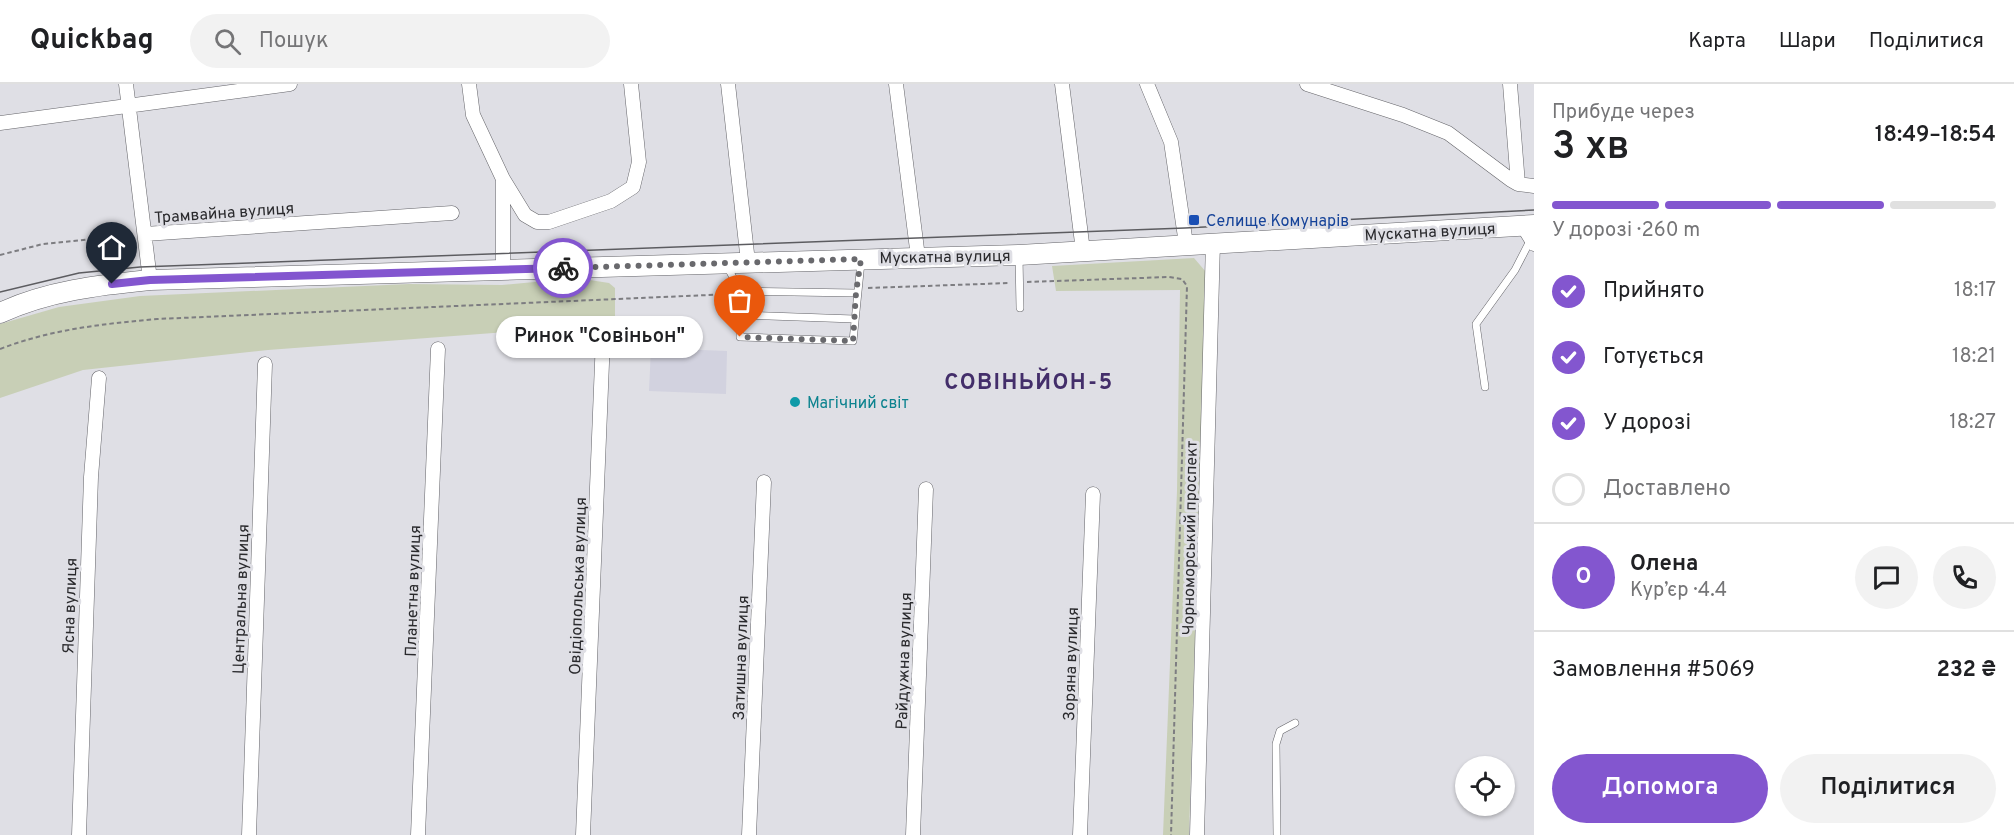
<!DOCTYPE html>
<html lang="uk">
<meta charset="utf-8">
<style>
body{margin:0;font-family:Overpass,sans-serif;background:#f2f2f2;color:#202124;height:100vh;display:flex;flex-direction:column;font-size:22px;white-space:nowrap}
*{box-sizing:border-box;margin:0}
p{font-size:20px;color:#757577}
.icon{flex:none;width:33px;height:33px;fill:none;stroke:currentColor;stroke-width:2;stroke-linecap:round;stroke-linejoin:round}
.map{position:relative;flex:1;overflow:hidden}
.details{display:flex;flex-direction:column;background:#fff;width:480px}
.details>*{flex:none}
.tools{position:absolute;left:1455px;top:672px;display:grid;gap:12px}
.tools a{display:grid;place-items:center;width:60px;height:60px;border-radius:50%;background:#fff;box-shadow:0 2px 4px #0004;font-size:30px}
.pin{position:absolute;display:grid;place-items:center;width:51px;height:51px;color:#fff;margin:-62px -26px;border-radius:50% 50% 50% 0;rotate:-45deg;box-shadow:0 0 6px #0007}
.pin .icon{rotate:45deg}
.courier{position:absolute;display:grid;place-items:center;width:60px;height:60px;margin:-30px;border:4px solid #8356cf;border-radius:50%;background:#fff;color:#222;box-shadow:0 2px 8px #0007}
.bubble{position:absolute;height:42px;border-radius:21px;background:#fff;box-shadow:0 2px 4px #0004;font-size:20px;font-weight:600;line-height:42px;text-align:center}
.headline em{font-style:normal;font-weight:600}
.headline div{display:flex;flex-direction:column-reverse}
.headline{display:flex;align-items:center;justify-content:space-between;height:102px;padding:0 18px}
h1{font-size:39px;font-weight:600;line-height:45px}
.bar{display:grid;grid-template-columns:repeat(4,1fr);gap:9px 6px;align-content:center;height:72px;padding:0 18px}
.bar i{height:8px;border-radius:4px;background:#e0e0e0}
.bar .selected{background:#8356cf}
.bar p{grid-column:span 4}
.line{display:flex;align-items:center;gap:15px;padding:0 18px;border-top:2px solid #e0e0e0}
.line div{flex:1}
.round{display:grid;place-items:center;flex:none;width:63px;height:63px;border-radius:32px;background:#f2f2f2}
ol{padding:0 18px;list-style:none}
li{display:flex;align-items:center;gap:18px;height:66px}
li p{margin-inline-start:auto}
li .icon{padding:6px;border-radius:50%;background:#8356cf;color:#fff;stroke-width:4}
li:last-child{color:#757577}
li i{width:33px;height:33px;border:3px solid #e0e0e0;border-radius:50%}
.action{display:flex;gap:12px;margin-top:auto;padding:12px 18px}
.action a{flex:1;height:69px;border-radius:36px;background:#8356cf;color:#fff;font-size:24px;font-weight:600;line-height:69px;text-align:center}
.action a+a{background:#f2f2f2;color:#202124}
header{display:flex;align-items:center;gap:36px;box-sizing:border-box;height:84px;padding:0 30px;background:#fff;border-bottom:2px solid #e0e0e0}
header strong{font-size:28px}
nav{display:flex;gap:33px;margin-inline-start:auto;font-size:21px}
.search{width:420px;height:54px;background:#f2f2f2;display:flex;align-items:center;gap:15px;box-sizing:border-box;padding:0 21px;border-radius:33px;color:#757577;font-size:22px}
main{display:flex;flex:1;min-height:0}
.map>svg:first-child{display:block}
</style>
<header>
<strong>Quickbag</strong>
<div class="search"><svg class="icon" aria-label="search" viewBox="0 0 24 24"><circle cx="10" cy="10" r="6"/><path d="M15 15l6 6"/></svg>Пошук</div>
<nav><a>Карта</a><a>Шари</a><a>Поділитися</a></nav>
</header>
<main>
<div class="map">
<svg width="1534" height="751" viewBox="0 0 1534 751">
<rect width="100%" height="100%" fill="#dfdfe5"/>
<path fill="#d2d2df" d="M 651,264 L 727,267 L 726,310 L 649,307 Z"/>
<path fill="#c8cfb6" d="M 1194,174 L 1206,188 L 1189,751 L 1163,751 L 1177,407 L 1180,206 L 1056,207 L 1052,182 Z
M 577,194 L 609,199 L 615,204 L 615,240 L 268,266 L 83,286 L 0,314 L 0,240 L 59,223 L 140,212 L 409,200 L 502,201 Z"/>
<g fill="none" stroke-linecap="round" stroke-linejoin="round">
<g stroke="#646469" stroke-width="8">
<path id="lane" d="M 1019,173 L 1020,224
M 727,182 L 740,207 L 740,253 L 853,257 L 861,178
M 740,207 L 856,209
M 741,231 L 854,235
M 1485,303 L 1476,240 L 1515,186 L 1530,157
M 1277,751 L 1276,660 L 1280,647 L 1295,639"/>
</g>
<g stroke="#646469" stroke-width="15">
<path id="street" d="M 126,0 L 150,196
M 469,0 L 473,31 L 503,95 L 525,131 L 537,138 L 549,138 L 611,117 L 633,103 L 639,78 L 631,0
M 728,0 L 748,178
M 896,0 L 918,173
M 1062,0 L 1083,167
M 1147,0 L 1171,58 L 1186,160
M 1307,0 L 1403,31 L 1448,49 L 1511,96 L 1518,100 L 1534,102
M 1510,0 L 1518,100
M 0,39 L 290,0
M 503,95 L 503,186
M 1523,142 L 1534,160
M 145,150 L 452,129
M 79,751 L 91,393 L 99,294
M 249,751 L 265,280
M 418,751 L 438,265
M 583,751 L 603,254
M 749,751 L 764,398
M 913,751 L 926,405
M 1080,751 L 1093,410
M 1197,751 L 1213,158"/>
</g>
<g stroke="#646469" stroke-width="21">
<path id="secondary" d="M 0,229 C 47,207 99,201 150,196 L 1019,171 L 1534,141"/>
</g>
<path stroke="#7d7d81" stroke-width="2" stroke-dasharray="4.5 3" stroke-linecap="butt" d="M 0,171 L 43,160 L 133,151
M 1027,198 L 1169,193 L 1182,195 L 1187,202 L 1171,751
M 868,204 L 1010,199
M 0,265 C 52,245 103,240 157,235 L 732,210"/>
<use href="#lane" stroke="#fff" stroke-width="7"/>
<use href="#street" stroke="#fff" stroke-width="14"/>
<use href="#secondary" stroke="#fff" stroke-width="20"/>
<path stroke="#5c5c60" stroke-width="1.5" d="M 0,208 L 79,189 L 140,183 L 1185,144 L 1534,126"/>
</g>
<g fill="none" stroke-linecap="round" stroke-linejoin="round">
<path stroke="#69696d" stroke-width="6" stroke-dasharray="0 10.8" d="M 563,184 L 861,175 L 856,209 L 853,257 L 740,253"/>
<path stroke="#8356cf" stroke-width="8" d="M 112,200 L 150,196 L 563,184"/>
</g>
<rect fill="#1a4fb4" stroke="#dfdfe5" stroke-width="2" x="1188" y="130" width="12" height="12" rx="3"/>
<circle fill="#0f9aa8" stroke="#dfdfe5" stroke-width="2" cx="795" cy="318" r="6"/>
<g text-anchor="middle" stroke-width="6" stroke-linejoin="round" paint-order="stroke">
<g font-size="16" fill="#2a2a2d" stroke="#dfdfe5">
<text transform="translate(224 128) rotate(-4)" y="6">Трамвайна вулиця</text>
<text transform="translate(1430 147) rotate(-3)" y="6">Мускатна вулиця</text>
<text transform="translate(945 172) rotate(-1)" y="6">Мускатна вулиця</text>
<text transform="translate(1189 454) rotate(-89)" y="6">Чорноморський проспект</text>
<text transform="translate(577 502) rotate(-88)" y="6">Овідіопольська вулиця</text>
<text transform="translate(412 507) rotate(-88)" y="6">Планетна вулиця</text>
<text transform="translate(240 515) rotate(-88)" y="6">Центральна вулиця</text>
<text transform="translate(69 522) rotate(-88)" y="6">Ясна вулиця</text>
<text transform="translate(740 574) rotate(-88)" y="6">Затишна вулиця</text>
<text transform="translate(903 577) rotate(-88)" y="6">Райдужна вулиця</text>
<text transform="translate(1070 580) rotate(-88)" y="6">Зоряна вулиця</text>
</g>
<g font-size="16" fill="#164399" stroke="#dfdfe5" text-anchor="start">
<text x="1206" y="142">Селище Комунарів</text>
</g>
<g font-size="16" fill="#0d838f" stroke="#dfdfe5" text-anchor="start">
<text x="807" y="324">Магічний світ</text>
</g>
<g font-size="22" font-weight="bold" letter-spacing="1.5" fill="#432e6a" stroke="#dfdfe5">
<text x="1029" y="305">СОВІНЬЙОН-5</text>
</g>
</g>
</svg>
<div class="tools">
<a><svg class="icon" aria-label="locate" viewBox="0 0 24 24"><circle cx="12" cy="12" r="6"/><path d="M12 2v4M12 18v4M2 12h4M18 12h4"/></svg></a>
</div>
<div class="pin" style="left:740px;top:253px;background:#ea580c"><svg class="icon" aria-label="bag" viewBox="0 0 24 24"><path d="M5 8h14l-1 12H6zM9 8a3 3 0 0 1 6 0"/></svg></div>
<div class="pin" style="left:112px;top:200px;background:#1f2937"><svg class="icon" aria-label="home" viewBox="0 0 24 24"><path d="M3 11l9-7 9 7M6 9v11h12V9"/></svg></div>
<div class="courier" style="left:563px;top:184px"><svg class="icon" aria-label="bike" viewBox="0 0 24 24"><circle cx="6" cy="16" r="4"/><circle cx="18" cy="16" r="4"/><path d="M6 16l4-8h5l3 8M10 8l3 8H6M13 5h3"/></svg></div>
<div class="bubble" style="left:496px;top:232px;width:207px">Ринок &quot;Совіньон&quot;</div>
</div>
<section class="details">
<div class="headline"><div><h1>3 хв</h1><p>Прибуде через</p></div><em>18:49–18:54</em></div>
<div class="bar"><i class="selected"></i><i class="selected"></i><i class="selected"></i><i></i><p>У дорозі · 260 m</p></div>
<ol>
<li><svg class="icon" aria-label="check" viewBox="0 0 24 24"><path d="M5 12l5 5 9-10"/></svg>Прийнято<p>18:17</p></li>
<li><svg class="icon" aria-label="check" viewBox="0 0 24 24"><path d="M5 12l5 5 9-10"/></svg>Готується<p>18:21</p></li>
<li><svg class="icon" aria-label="check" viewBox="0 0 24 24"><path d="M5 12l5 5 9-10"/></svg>У дорозі<p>18:27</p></li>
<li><i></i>Доставлено</li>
</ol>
<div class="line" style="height:108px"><b class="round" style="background:#8356cf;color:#fff">О</b><div><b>Олена</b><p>Кур’єр · 4.4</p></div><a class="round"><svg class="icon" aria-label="chat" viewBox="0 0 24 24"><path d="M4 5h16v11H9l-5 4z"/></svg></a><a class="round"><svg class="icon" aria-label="phone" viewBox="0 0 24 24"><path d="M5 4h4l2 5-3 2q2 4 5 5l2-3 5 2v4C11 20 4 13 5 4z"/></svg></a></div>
<div class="line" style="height:78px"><div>Замовлення #5069</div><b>232 ₴</b></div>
<div class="action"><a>Допомога</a><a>Поділитися</a></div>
</section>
</main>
